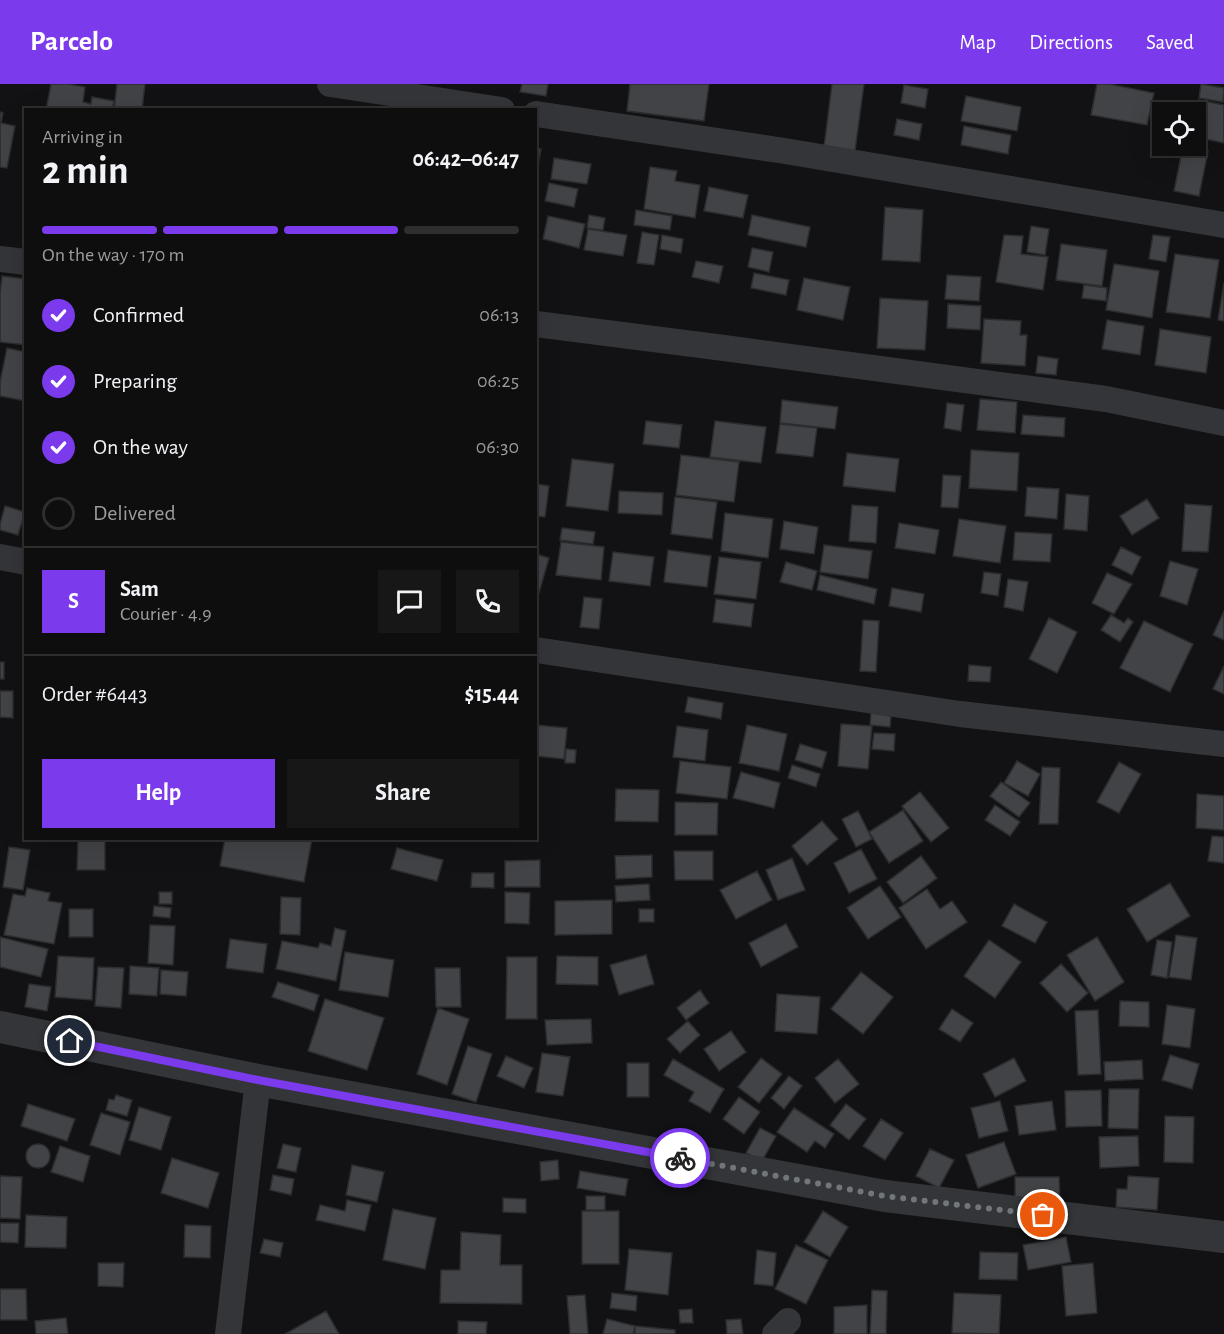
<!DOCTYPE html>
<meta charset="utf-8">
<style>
body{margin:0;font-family:"Alegreya Sans",sans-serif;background:#171718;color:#f1f3f6;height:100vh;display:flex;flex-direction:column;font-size:22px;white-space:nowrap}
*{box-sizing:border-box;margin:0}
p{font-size:20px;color:#9b9c9e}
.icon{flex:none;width:33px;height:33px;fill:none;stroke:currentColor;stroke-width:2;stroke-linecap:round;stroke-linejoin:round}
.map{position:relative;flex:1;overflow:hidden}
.sheet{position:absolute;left:24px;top:24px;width:513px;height:732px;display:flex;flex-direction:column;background:#0e0e0f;border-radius:0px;box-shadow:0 6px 24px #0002,0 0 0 2px #2e2e2f}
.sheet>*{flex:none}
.buttons{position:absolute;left:1152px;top:18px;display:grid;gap:12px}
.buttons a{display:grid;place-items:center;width:54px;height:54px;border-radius:0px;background:#0e0e0f;box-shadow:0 6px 24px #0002,0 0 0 2px #2e2e2f;font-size:30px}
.pin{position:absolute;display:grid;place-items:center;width:51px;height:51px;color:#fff;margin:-26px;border:3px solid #fff;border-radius:50%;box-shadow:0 2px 6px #0007}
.courier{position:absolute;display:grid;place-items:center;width:60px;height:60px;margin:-30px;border:4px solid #7c3aed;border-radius:50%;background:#fff;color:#222;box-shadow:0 2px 8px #0007}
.head em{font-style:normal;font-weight:700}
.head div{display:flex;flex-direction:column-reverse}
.head{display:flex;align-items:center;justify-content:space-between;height:102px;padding:0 18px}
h1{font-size:39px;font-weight:700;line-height:45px}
.bar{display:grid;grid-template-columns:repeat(4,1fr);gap:9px 6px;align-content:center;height:72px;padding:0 18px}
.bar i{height:8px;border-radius:4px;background:#2e2e2f}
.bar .on{background:#7c3aed}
.bar p{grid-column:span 4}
.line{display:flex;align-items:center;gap:15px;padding:0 18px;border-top:2px solid #2e2e2f}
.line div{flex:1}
.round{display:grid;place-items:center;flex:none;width:63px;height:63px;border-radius:0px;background:#171718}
ol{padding:0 18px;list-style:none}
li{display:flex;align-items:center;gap:18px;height:66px}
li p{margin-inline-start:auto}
li .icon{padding:6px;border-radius:50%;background:#7c3aed;color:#fff;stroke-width:4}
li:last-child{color:#9b9c9e}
li i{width:33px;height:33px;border:3px solid #2e2e2f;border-radius:50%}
.action{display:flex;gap:12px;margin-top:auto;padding:12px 18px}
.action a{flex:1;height:69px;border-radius:0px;background:#7c3aed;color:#fff;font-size:24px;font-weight:700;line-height:69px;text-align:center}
.action a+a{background:#171718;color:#f1f3f6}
header{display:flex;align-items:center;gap:36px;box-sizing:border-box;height:84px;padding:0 30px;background:#7c3aed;color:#fff}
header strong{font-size:28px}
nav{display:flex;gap:33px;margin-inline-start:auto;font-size:21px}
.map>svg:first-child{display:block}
</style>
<header>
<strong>Parcelo</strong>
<nav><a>Map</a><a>Directions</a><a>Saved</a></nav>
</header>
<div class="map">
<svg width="1224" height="1250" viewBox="0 0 1224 1250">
<rect width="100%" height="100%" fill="#121214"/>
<path fill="#414346" stroke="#2c2d2f" stroke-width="1.5" d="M 51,0 L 68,0 L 85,3 L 83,18 L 91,20 L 92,13 L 114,17 L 112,26 L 46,26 Z
M 117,0 L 145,0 L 142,26 L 114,26 Z
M 522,0 L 548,0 L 546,12 L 520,8 Z
M 630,0 L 709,0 L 704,37 L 627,27 Z
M 832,0 L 864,0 L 855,67 L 824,63 Z
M 1097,0 L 1109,0 L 1154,9 L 1147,41 L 1091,31 Z
M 1201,0 L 1224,4 L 1223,18 L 1199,14 Z
M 904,1 L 928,5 L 925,24 L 901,19 Z
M 966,12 L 1021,23 L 1017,47 L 961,37 Z
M 1199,16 L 1224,21 L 1224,59 L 1196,53 L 1196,34 Z
M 0,28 L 3,29 L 1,39 L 15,42 L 7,84 L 0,83 Z
M 897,35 L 922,40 L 919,56 L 894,51 Z
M 964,42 L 1011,51 L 1008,70 L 961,61 Z
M 1183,62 L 1208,67 L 1199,112 L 1174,107 Z
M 536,64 L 541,65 L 536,92 Z
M 554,74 L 591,80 L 587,100 L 551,95 Z
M 650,83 L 677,87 L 675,97 L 700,101 L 695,134 L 644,125 Z
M 549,99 L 578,105 L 574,123 L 545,117 Z
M 709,103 L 748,111 L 743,134 L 704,127 Z
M 885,123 L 923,126 L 920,178 L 882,176 Z
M 636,126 L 672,132 L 670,146 L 634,141 Z
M 589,131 L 605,134 L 603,146 L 587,144 Z
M 752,131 L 810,143 L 806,163 L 748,151 Z
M 548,132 L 585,140 L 579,164 L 543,155 Z
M 1031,142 L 1049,145 L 1045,171 L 1027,168 Z
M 588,145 L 627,151 L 623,172 L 584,166 Z
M 642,148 L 659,151 L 654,181 L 637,179 Z
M 662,151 L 683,155 L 681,169 L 660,165 Z
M 1004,151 L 1023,152 L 1021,170 L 1048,173 L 1043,206 L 996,198 Z
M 1153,151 L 1170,153 L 1166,178 L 1149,175 Z
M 1061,160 L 1107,166 L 1102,202 L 1056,196 Z
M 752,164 L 773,168 L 769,188 L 748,183 Z
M 1175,170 L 1219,176 L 1210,234 L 1166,228 Z
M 696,177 L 723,182 L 719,199 L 692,193 Z
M 1114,180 L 1159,187 L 1152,234 L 1106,226 Z
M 754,189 L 789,196 L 786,211 L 751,204 Z
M 947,191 L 981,193 L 979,217 L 945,215 Z
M 2,192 L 26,195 L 26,261 L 0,258 L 0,210 Z
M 804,194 L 850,203 L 843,236 L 797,226 Z
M 1224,199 L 1224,237 L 1218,236 Z
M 1084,201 L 1107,204 L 1106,217 L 1082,214 Z
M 880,214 L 928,217 L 925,266 L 877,264 Z
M 948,220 L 981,222 L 980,246 L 947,244 Z
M 984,235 L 1021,237 L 1020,251 L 1027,251 L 1025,282 L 981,279 Z
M 1107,236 L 1144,242 L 1140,271 L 1102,265 Z
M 1160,245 L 1211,253 L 1206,289 L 1155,281 Z
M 7,264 L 26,268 L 26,317 L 0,312 L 0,298 Z
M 1038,272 L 1058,275 L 1056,291 L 1036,289 Z
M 980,315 L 1017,318 L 1015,349 L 977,346 Z
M 782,316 L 838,323 L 835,345 L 780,339 Z
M 947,319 L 964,321 L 961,347 L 944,344 Z
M 1023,331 L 1065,334 L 1064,353 L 1021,350 Z
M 646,337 L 682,341 L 679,364 L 643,360 Z
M 715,337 L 766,343 L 761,379 L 710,373 Z
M 780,340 L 817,344 L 813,373 L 776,369 Z
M 971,366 L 1019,369 L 1017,407 L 969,404 Z
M 847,369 L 899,375 L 895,408 L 843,402 Z
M 681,371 L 739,378 L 734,418 L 676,411 Z
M 572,375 L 614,380 L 608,427 L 566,422 Z
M 943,391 L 961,392 L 958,424 L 941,423 Z
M 536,400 L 549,402 L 545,433 L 536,432 Z
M 1027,403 L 1059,405 L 1057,435 L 1025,432 Z
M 619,407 L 663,409 L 662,431 L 618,429 Z
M 1066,410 L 1089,412 L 1087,447 L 1064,445 Z
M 675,413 L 717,418 L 712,455 L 671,450 Z
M 1147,415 L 1159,434 L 1132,451 L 1120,432 Z
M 1185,420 L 1212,422 L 1208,468 L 1182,467 Z
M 852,421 L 878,423 L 876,459 L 849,457 Z
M 5,422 L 25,428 L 18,451 L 0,446 L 0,440 Z
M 725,429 L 773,435 L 768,474 L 721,467 Z
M 959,435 L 1006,442 L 1000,479 L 953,472 Z
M 784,437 L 818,443 L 814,470 L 780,465 Z
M 899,439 L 939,446 L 935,470 L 895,464 Z
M 562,444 L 595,448 L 593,460 L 560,456 Z
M 1015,448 L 1052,450 L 1050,478 L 1013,476 Z
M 561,458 L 604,463 L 601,496 L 556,491 Z
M 824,461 L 872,467 L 868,495 L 820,488 Z
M 1121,463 L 1141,473 L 1132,491 L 1112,481 Z
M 668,466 L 711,472 L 707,503 L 664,498 Z
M 613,468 L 654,473 L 650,502 L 609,497 Z
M 536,470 L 549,474 L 539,509 L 536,508 Z
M 719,473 L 761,478 L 756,515 L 714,510 Z
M 1170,477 L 1198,485 L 1187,521 L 1160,512 Z
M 786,478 L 817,487 L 812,506 L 780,498 Z
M 984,488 L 1001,490 L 998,512 L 981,509 Z
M 1107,489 L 1132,500 L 1114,530 L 1092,519 Z
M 820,491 L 877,505 L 874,520 L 817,506 Z
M 1008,495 L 1028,498 L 1023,527 L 1004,523 Z
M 892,504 L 924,510 L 921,528 L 889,522 Z
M 584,513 L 602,515 L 599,545 L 580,543 Z
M 716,515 L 754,520 L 751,543 L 713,538 Z
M 1224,527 L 1224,556 L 1213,551 Z
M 1111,531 L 1124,539 L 1128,534 L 1133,538 L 1120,558 L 1101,546 Z
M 1049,534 L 1077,548 L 1057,589 L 1029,575 Z
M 863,536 L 879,537 L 876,588 L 860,587 Z
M 1144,537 L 1193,560 L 1170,608 L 1120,584 Z
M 0,578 L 4,578 L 4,595 L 0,595 Z
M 969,581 L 991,583 L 990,598 L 968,597 Z
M 1224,582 L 1224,610 L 1213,605 Z
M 0,607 L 13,607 L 13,634 L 0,633 Z
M 688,613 L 723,619 L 721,635 L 685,628 Z
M 871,629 L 891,632 L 890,643 L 870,641 Z
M 841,640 L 872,642 L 868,685 L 838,682 Z
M 536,641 L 567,644 L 564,675 L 536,672 Z
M 747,641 L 787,650 L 779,687 L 739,679 Z
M 677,642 L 708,646 L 705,677 L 673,673 Z
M 874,649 L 895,650 L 894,667 L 872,665 Z
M 800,660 L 827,668 L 822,684 L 795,676 Z
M 566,665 L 576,666 L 575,679 L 565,679 Z
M 680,677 L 731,683 L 727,715 L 676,709 Z
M 1017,677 L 1040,690 L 1028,712 L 1004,699 Z
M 1119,678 L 1141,690 L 1119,729 L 1097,718 Z
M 792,681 L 820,690 L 816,703 L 788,694 Z
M 1042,683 L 1060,684 L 1058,740 L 1039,740 Z
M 741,688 L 780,699 L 774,724 L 733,714 Z
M 1001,698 L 1030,719 L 1019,733 L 990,712 Z
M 616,705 L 659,706 L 658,738 L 615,737 Z
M 920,708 L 949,744 L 931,758 L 902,722 Z
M 1197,710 L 1224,712 L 1224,746 L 1196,744 Z
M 675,718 L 718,719 L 717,751 L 675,751 Z
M 995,721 L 1020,738 L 1010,752 L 985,736 Z
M 903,726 L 923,757 L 889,779 L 869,748 Z
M 858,727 L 872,755 L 856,763 L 842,735 Z
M 822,737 L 838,755 L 807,781 L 792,762 Z
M 1212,752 L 1224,753 L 1224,779 L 1208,777 Z
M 78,754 L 105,754 L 105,786 L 77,786 Z
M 225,754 L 312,755 L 304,798 L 220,782 Z
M 9,763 L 30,766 L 23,806 L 3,803 Z
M 397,764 L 443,776 L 437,797 L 391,785 Z
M 861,765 L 877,795 L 849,809 L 834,779 Z
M 674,767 L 713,767 L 713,796 L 675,796 Z
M 652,771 L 652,793 L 616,795 L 615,772 Z
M 921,772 L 937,794 L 903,819 L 887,798 Z
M 792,774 L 805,806 L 778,816 L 766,786 Z
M 540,776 L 540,803 L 505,803 L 505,777 Z
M 757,787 L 772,816 L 736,835 L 720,806 Z
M 472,789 L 494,789 L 494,804 L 471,803 Z
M 1170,799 L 1190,832 L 1147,858 L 1127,825 Z
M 649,800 L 650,816 L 616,818 L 615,802 Z
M 880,802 L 901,833 L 868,855 L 847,824 Z
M 27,804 L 50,809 L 48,817 L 62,819 L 54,860 L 4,851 L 13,810 L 25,812 Z
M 927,805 L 940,825 L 952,817 L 967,838 L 926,865 L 899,824 Z
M 159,808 L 172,808 L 172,820 L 159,820 Z
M 505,808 L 530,809 L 529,840 L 505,839 Z
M 281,813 L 301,814 L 300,851 L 280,850 Z
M 612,816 L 612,850 L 555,851 L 555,817 Z
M 1014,820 L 1047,838 L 1035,859 L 1002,842 Z
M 154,822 L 171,824 L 170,834 L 153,832 Z
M 69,825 L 93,825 L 93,853 L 69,853 Z
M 639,825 L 654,825 L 654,838 L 639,838 Z
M 786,840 L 798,863 L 761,883 L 749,859 Z
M 150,841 L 175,842 L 173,881 L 148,879 Z
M 335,844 L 346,847 L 336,897 L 276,885 L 282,857 L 318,864 L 320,859 L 331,862 Z
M 1176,851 L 1197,854 L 1191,896 L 1169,893 Z
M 0,853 L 48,865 L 41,893 L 0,883 Z
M 1097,853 L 1124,898 L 1095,917 L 1067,871 Z
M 230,855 L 267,860 L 263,889 L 226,884 Z
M 989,856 L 1021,878 L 995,914 L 964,892 Z
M 1157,856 L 1172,858 L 1167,894 L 1151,891 Z
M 345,868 L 394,876 L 388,913 L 339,906 Z
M 646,871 L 654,900 L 619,911 L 610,881 Z
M 58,872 L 94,874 L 92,916 L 55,913 Z
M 557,872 L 598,873 L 598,901 L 556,900 Z
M 507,873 L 537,873 L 537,935 L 506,935 Z
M 1061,880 L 1088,909 L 1067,928 L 1040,899 Z
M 130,882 L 159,884 L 157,912 L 129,910 Z
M 98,883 L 124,884 L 121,924 L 95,922 Z
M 435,884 L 460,884 L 461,923 L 436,923 Z
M 161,886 L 188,888 L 186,912 L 160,910 Z
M 861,888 L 893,913 L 863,950 L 831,925 Z
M 278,898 L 319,911 L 314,927 L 272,913 Z
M 29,900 L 51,903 L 47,927 L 25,923 Z
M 700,906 L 709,919 L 686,936 L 677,924 Z
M 777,910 L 820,913 L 817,950 L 775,947 Z
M 325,915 L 384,934 L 367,986 L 308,967 Z
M 1120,917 L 1149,918 L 1149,943 L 1119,942 Z
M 1167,921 L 1195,925 L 1190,964 L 1162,960 Z
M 438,924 L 469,935 L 447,1001 L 417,990 Z
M 952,925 L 973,939 L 960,958 L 939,945 Z
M 1098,926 L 1101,990 L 1078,991 L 1075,927 Z
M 591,935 L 592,959 L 547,961 L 545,936 Z
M 688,937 L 700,951 L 680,969 L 667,955 Z
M 731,947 L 746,968 L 719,987 L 704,965 Z
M 468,962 L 492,970 L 476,1018 L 452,1010 Z
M 542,969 L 570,973 L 563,1012 L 536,1008 Z
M 1170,971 L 1199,980 L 1192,1005 L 1162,996 Z
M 506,972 L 533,984 L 524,1004 L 497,992 Z
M 761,974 L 782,990 L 759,1019 L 738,1003 Z
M 1014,974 L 1026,997 L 995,1013 L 983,990 Z
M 673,975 L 724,1005 L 710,1029 L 689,1017 L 694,1008 L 664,991 Z
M 838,975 L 859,1000 L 835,1019 L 815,994 Z
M 1142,976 L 1143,995 L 1105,997 L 1104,978 Z
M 627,979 L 649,979 L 649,1013 L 627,1013 Z
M 789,992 L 802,1002 L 784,1025 L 771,1014 Z
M 1109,1005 L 1139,1005 L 1138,1045 L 1108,1044 Z
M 1101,1006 L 1102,1042 L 1066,1043 L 1065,1007 Z
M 116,1011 L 132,1016 L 127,1032 L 106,1026 L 109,1015 L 114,1016 Z
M 739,1013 L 760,1028 L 744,1050 L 723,1035 Z
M 1000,1017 L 1008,1047 L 979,1054 L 971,1024 Z
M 1052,1017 L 1056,1046 L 1019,1051 L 1015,1022 Z
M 28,1020 L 75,1035 L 67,1057 L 21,1042 Z
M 846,1020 L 866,1035 L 849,1056 L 830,1041 Z
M 139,1023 L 171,1033 L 161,1066 L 129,1056 Z
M 794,1024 L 834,1050 L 825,1064 L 815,1057 L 807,1068 L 777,1048 Z
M 101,1029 L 130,1038 L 120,1071 L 90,1061 Z
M 1165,1032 L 1194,1033 L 1193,1079 L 1164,1078 Z
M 881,1035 L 903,1049 L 885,1076 L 863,1062 Z
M 760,1044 L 776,1052 L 762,1077 L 746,1069 Z
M 1138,1052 L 1139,1082 L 1100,1084 L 1099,1053 Z
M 1004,1058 L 1016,1090 L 978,1104 L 966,1071 Z
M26 1072a12 12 0 1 1 24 0a12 12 0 1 1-24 0Z
M 283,1060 L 301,1064 L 296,1088 L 277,1084 Z
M 60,1062 L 90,1072 L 83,1098 L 51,1088 Z
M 930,1065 L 954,1076 L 939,1104 L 916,1092 Z
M 172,1074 L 219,1089 L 208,1124 L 161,1109 Z
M 558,1076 L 559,1095 L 541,1097 L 540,1078 Z
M 352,1081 L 384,1088 L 377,1118 L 346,1111 Z
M 580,1087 L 628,1095 L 625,1112 L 577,1104 Z
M 273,1091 L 294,1095 L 291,1111 L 270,1106 Z
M 0,1092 L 22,1093 L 20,1135 L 0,1134 Z
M 1128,1092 L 1159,1094 L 1157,1126 L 1116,1123 L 1117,1105 L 1127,1105 Z
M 1015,1093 L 1059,1093 L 1060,1118 L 1015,1119 Z
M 586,1112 L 605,1112 L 605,1126 L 586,1126 Z
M 503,1114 L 526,1115 L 526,1129 L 503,1128 Z
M 347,1116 L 371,1121 L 365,1147 L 316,1136 L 320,1121 L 345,1127 Z
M 393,1125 L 436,1134 L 425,1185 L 383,1176 Z
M 582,1127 L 619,1127 L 619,1180 L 582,1180 Z
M 823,1127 L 848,1143 L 830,1173 L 804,1158 Z
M 26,1131 L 67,1133 L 66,1164 L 25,1163 Z
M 0,1139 L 19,1139 L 18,1159 L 0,1158 Z
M 185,1141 L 211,1142 L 210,1174 L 184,1173 Z
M 461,1148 L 501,1151 L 500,1181 L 522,1181 L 522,1220 L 440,1219 L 441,1186 L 460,1186 Z
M 1066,1153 L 1071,1178 L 1028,1186 L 1023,1161 Z
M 264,1155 L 283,1159 L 280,1173 L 260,1169 Z
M 796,1161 L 828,1176 L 806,1220 L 775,1205 Z
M 629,1165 L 672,1169 L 668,1211 L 625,1206 Z
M 757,1166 L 776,1169 L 773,1202 L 754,1200 Z
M 980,1168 L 1018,1169 L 1017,1196 L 979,1195 Z
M 98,1179 L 124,1179 L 123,1203 L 98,1202 Z
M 1093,1179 L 1097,1229 L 1066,1232 L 1062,1182 Z
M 0,1205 L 26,1205 L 27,1236 L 0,1236 Z
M 872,1206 L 887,1207 L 886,1250 L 870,1250 Z
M 612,1209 L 637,1212 L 636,1227 L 610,1224 Z
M 954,1209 L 1001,1211 L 999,1250 L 952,1249 Z
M 585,1211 L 588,1250 L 570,1250 L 567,1212 Z
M 867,1221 L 867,1250 L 834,1250 L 834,1223 Z
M 692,1225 L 693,1239 L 680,1239 L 679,1226 Z
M 326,1227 L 339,1250 L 285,1250 Z
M 66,1234 L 68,1250 L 36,1250 L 35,1237 Z
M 607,1235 L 635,1242 L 633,1250 L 603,1250 Z
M 741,1235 L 743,1250 L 727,1250 L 726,1236 Z
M 458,1237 L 487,1238 L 486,1250 L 458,1250 Z
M 635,1242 L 675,1246 L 675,1250 L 635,1250 Z"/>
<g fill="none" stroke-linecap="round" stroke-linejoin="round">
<path stroke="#333538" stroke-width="26" d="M 330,0 L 502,26
M 536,30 L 785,67 L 1224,141
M 0,175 L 26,178
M 536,240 L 724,264 L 1106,315 L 1224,339
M 0,473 L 26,478
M 536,566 L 960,630 L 1224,660
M 228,1250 L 258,996
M 775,1250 L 788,1237"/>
<path stroke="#333538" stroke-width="32" d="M 0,943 L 258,996 L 885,1112 L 1224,1153"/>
</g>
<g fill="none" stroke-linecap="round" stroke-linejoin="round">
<path stroke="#71767b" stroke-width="6" stroke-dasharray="0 10.8" d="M 680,1074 L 885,1112 L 1043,1131"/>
<path stroke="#7c3aed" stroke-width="8" d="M 70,957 L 258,996 L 680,1074"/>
</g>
</svg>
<div class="buttons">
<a><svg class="icon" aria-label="locate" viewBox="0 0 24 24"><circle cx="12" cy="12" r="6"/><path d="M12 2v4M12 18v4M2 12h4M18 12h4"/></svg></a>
</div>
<div class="pin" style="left:1043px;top:1131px;background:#ea580c"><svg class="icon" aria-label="bag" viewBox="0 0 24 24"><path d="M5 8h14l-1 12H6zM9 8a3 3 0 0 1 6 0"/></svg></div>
<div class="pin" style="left:70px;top:957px;background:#1f2937"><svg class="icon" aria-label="home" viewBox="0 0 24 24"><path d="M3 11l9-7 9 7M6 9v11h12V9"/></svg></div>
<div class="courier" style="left:680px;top:1074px"><svg class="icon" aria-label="bike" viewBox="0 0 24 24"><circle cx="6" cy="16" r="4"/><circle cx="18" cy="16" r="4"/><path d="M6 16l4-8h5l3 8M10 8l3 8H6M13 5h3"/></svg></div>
<section class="sheet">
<div class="head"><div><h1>2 min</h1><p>Arriving in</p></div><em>06:42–06:47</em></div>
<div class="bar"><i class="on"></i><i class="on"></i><i class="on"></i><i></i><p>On the way · 170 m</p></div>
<ol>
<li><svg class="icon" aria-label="check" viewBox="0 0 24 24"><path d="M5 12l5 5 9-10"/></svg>Confirmed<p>06:13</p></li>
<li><svg class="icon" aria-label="check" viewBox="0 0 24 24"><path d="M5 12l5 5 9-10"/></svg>Preparing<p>06:25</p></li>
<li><svg class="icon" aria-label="check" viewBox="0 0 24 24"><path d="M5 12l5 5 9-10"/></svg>On the way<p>06:30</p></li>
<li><i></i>Delivered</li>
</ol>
<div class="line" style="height:108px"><b class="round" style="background:#7c3aed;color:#fff">S</b><div><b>Sam</b><p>Courier · 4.9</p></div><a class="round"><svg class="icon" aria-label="chat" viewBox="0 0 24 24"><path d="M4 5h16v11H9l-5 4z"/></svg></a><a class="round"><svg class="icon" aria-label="phone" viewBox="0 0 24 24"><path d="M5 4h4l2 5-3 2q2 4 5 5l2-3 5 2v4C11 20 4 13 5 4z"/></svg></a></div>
<div class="line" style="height:78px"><div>Order #6443</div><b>$15.44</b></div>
<div class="action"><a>Help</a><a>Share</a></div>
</section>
</div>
